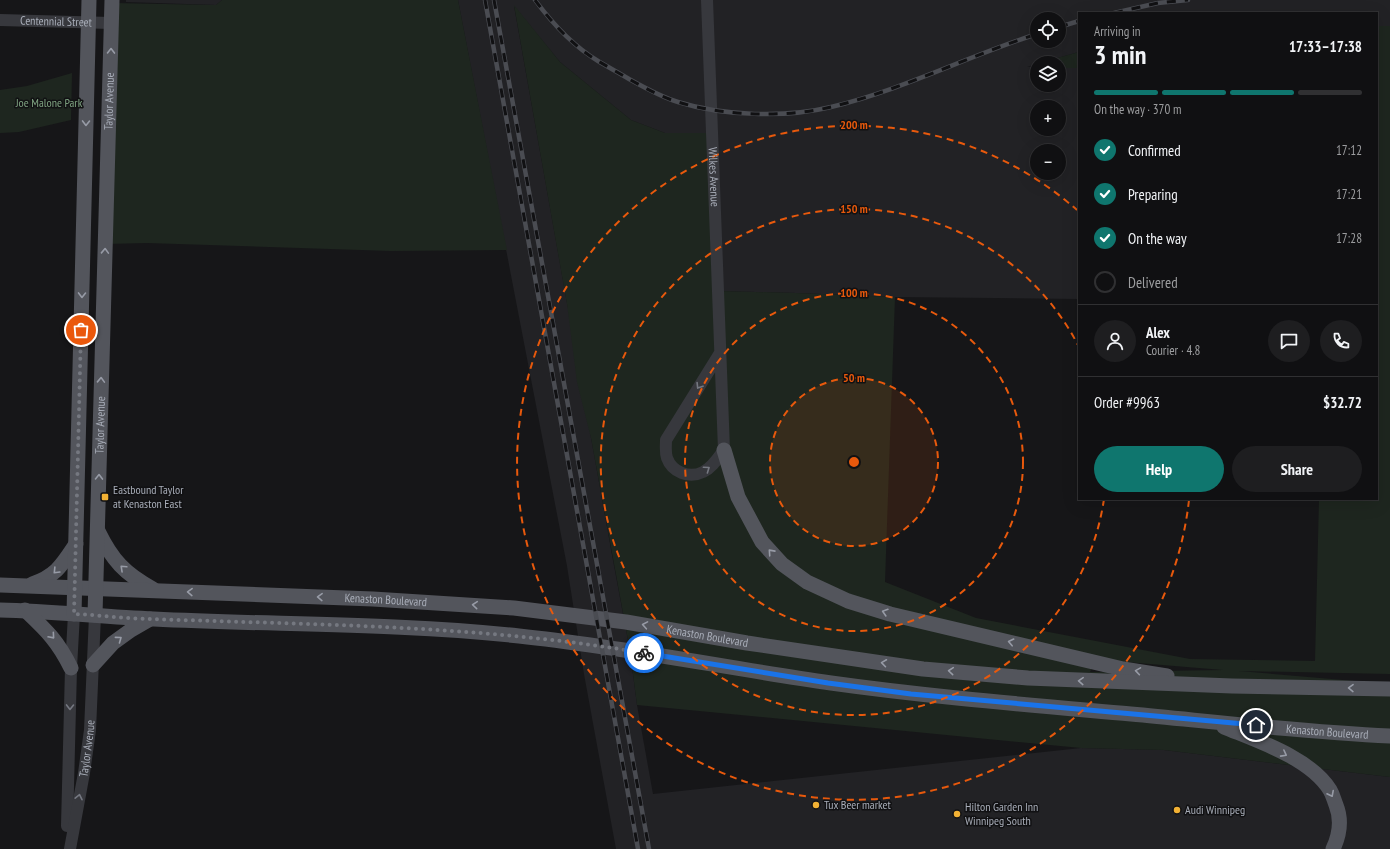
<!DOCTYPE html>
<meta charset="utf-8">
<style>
body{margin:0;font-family:"PT Sans Narrow",sans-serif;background:#1e1e20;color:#f1f3f6;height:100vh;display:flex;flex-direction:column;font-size:15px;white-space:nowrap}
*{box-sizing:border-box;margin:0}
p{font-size:13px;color:#9c9d9f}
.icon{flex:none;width:22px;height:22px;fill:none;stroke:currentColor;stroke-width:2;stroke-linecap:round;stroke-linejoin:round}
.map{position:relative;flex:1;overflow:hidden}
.details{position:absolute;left:1078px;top:12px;width:300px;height:488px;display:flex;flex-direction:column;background:#101012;border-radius:0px;box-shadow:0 4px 16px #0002,0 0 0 1px #303032}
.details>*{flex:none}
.controls{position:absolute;left:1030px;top:12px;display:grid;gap:8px}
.controls a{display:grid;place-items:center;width:36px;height:36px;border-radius:50%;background:#101012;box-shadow:0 4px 16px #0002,0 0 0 1px #303032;font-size:20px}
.pin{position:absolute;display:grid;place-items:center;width:34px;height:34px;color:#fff;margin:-17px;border:2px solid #fff;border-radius:50%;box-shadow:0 1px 4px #0007}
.courier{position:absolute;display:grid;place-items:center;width:40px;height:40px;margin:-20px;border:3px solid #1a73e8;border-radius:50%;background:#fff;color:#222;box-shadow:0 1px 5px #0007}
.summary em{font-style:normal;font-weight:800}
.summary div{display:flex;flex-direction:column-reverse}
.summary{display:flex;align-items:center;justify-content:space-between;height:68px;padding:0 16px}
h1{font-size:26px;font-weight:800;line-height:30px}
.bar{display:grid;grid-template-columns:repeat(4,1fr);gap:6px 4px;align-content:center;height:48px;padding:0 16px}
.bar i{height:5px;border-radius:3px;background:#303032}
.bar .active{background:#0f766e}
.bar p{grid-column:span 4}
.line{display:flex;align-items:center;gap:10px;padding:0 16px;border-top:1px solid #303032}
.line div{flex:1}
.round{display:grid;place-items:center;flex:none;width:42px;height:42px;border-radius:21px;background:#1e1e20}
ol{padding:0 16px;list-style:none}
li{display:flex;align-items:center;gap:12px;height:44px}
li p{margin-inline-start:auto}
li .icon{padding:4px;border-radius:50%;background:#0f766e;color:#fff;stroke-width:4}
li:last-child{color:#9c9d9f}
li i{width:22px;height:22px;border:2px solid #303032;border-radius:50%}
.primary-button{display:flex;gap:8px;margin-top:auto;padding:8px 16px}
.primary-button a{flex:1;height:46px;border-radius:24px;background:#0f766e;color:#fff;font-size:16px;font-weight:800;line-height:46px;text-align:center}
.primary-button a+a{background:#1e1e20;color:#f1f3f6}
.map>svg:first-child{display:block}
</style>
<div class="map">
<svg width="1390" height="849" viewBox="0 0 1390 849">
<rect width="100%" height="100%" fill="#161618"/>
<path fill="#222225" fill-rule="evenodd" d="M 126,0 L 222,0 L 216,5 L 126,2 Z
M 458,0 L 1390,0 L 1390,26 L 1377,26 L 1377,13 L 1079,13 L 1079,52 L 1027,67 L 1037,67 L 1037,85 L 1059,85 L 1059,68 L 1079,68 L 1079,299 L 895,297 L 796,293 L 719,291 L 713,134 L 665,133 L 631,120 L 560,62 L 514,6 L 612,555 L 630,651 L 637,705 L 653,794 L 1081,748 L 1164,750 L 1390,777 L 1390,849 L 616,849 L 584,674 L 567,566 ZM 1037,19 L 1059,19 L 1059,41 L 1037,41 ZM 1037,107 L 1059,107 L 1059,129 L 1037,129 ZM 1037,151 L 1059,151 L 1059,173 L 1037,173 Z"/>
<path fill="#1e261f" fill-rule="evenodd" d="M 222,0 L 458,0 L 507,250 L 391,251 L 147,243 L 105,244 L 112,3 L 216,5 Z
M 514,5 L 560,62 L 631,120 L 665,133 L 713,133 L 720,356 L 719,291 L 796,293 L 895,297 L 885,582 L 976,618 L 1190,659 L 1315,661 L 1319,499 L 1377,499 L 1377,26 L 1390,26 L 1390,674 L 1239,671 L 1390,684 L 1390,777 L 1164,750 L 1081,748 L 637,705 L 630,651 L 591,438 L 577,382 L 567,304 ZM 1126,662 L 1223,670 L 1090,672 L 1092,668 Z
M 1079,52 L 1079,68 L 1059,68 L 1059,63 L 1039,63 Z
M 72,73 L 71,120 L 19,132 L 0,133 L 0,90 L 27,86 Z"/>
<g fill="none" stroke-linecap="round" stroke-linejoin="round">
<g stroke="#37383d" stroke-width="12">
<path id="s1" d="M 707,0 L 724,450 C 718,458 712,468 703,472 C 689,479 672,472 667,458 C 665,452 666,446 666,440 L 720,353"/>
<path id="s2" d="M 0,20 L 111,23"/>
<path d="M 67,826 L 71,668 L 74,614"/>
<path id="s3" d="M 70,849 L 84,773 L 90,730 L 95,615"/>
</g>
<g stroke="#53555c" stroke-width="15">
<path d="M 724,450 L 738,497 L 762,542 L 782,564 L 807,582 L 848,601 L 890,614 L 1123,669 L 1167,676"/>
<path d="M 98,531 C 112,560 125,574 153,589"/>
<path d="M 32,584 C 56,576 62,565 76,544"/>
<path id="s4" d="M 0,585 L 373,599 L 514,608 L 626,622 L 747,643 L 923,669 L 1028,678 L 1232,686 L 1390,689"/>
<path id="s5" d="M 0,610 C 52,611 103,617 154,619 C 275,625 398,623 519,636 C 623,647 727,668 831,683 C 931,697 1031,705 1131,714 C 1217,722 1304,732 1390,736"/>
<path d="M 25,610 C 46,630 58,641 71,668"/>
<path d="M 74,614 L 89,0"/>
<path id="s6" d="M 95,615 L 112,0"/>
<path d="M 93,665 L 113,643 L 131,630 L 150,619"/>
<path d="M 1224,727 C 1258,741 1310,758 1330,790 C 1333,795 1334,800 1336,805 C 1342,820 1340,834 1333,849"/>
</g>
<g stroke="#4a4c52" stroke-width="4.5">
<path id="rail" d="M 485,0 L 638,849
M 494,0 L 649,849
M 535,0 C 552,23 573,46 598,61 C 608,67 619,73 629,79 C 645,88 661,97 678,102 C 723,116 786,118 831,107 C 902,90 968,56 1037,34
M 1114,13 L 1158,3 L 1188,0
M 1059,27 L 1079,21"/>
</g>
<use href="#rail" stroke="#111113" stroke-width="3" stroke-dasharray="9" stroke-linecap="butt"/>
</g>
<defs><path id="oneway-chevron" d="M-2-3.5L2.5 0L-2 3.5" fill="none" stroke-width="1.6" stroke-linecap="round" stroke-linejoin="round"/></defs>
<g stroke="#979ba6">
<use href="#oneway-chevron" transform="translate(111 51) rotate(-89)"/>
<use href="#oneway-chevron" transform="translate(86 123) rotate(91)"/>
<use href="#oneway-chevron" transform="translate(105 251) rotate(-88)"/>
<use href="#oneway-chevron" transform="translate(82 295) rotate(91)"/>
<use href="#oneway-chevron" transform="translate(101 380) rotate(-88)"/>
<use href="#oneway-chevron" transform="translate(99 477) rotate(-89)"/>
<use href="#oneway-chevron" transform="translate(771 552) rotate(-132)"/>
<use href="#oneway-chevron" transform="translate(123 568) rotate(-137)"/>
<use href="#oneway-chevron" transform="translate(56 571) rotate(134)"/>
<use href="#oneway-chevron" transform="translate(190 592) rotate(-178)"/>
<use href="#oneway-chevron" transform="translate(320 597) rotate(-178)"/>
<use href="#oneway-chevron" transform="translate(475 605) rotate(-175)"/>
<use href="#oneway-chevron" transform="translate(885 612) rotate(-163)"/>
<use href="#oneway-chevron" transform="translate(645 625) rotate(-170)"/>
<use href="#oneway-chevron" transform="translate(52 636) rotate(49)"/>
<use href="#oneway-chevron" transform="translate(119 639) rotate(-36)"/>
<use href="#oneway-chevron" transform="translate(1011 642) rotate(-167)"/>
<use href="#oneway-chevron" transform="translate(884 663) rotate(-172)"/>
<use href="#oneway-chevron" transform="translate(951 671) rotate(-175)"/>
<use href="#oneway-chevron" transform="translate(1138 671) rotate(-171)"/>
<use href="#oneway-chevron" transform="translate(1081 681) rotate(-177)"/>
<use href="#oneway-chevron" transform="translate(1351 688) rotate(-179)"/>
<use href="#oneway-chevron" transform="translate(1284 754) rotate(28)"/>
<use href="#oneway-chevron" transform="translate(1331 794) rotate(63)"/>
</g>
<g stroke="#757881">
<use href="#oneway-chevron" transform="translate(699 386) rotate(122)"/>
<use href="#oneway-chevron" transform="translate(707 469) rotate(-35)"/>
<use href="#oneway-chevron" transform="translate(70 707) rotate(91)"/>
<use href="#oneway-chevron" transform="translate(79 797) rotate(-78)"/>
</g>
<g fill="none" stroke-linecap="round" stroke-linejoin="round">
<path stroke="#757880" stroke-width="4" stroke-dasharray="0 7.2" d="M 81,330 L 74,614 C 100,615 127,619 153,619 C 317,625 481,625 644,653"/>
<path stroke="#1a73e8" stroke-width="5" d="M 644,653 L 828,683 L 911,694 L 1256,725"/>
</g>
<circle cx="854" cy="462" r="84" fill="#e8590c" fill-opacity=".12"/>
<g fill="none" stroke="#e8590c" stroke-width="2" stroke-dasharray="7 5">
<circle cx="854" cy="462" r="84"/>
<circle cx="854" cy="462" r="169"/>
<path d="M1104 499A253 253 0 1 1 1078 345"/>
<path d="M1189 500A337 337 0 1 1 1077 210"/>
</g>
<g fill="#f2b134" stroke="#111113" stroke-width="1.5">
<rect x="101" y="493" width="8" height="8" rx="2"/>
<circle cx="816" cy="805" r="4"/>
<circle cx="1177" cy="810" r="4"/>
<circle cx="957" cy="814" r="4"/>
</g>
<g text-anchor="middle" stroke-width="3" stroke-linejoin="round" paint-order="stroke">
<g font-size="12" fill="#a8adb8" stroke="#111113">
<text dy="4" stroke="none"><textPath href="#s2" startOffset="56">Centennial Street</textPath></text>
<text dy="4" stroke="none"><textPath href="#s6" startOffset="514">Taylor Avenue</textPath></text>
<text dy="4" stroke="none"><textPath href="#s1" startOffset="177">Wilkes Avenue</textPath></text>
<text dy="4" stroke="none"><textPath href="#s6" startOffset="190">Taylor Avenue</textPath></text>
<text dy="4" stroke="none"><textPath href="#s4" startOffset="386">Kenaston Boulevard</textPath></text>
<text dy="4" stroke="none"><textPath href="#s4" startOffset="710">Kenaston Boulevard</textPath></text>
<text dy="4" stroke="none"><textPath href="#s5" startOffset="1334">Kenaston Boulevard</textPath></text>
<text dy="4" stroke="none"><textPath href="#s3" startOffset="102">Taylor Avenue</textPath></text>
</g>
<g font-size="12" fill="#7fa381" stroke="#111113">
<text x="49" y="107">Joe Malone Park</text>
</g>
<g font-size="12" fill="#a8adb8" stroke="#111113" text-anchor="start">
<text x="113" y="494">Eastbound Taylor<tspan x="113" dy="14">at Kenaston East</tspan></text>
<text x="824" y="809">Tux Beer market</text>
<text x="965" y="811">Hilton Garden Inn<tspan x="965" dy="14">Winnipeg South</tspan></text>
<text x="1185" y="814">Audi Winnipeg</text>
</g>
</g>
<circle cx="854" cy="462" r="6" fill="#e8590c" stroke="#111113" stroke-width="2"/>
<g font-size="12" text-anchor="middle" font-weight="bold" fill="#e8590c" stroke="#111113" stroke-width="3" stroke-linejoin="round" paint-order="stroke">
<text x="854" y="129">200 m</text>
<text x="854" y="213">150 m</text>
<text x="854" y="297">100 m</text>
<text x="854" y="382">50 m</text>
</g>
</svg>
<div class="controls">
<a><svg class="icon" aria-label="locate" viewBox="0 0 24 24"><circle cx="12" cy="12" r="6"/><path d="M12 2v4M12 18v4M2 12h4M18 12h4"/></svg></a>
<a><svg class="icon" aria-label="layers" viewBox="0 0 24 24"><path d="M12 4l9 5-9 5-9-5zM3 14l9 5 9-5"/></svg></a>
<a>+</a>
<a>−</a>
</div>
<div class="pin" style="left:81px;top:330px;background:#ea580c"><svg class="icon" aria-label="bag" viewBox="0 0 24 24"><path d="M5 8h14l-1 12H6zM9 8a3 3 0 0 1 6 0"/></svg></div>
<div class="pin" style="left:1256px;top:725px;background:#1f2937"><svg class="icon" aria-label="home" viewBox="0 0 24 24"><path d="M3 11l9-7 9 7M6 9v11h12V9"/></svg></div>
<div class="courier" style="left:644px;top:653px"><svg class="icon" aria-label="bike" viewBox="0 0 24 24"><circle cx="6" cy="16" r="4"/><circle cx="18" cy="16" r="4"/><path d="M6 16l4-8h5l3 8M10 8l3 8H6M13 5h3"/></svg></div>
<section class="details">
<div class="summary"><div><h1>3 min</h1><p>Arriving in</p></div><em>17:33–17:38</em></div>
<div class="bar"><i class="active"></i><i class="active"></i><i class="active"></i><i></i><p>On the way · 370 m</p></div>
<ol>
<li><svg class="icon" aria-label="check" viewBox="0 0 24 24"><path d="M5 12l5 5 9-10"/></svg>Confirmed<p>17:12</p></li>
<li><svg class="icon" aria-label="check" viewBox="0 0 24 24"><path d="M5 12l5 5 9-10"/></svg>Preparing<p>17:21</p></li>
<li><svg class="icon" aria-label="check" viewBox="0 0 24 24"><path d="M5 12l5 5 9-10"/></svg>On the way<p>17:28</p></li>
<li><i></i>Delivered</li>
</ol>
<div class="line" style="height:72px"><a class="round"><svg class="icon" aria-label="person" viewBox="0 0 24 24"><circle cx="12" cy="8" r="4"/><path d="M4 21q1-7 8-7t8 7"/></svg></a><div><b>Alex</b><p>Courier · 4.8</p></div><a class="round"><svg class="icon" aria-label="chat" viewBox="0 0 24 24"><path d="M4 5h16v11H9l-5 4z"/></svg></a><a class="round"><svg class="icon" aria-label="phone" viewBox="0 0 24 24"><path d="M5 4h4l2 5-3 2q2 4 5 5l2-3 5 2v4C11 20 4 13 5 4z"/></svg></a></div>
<div class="line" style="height:52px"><div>Order #9963</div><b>$32.72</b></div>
<div class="primary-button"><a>Help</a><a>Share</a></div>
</section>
</div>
